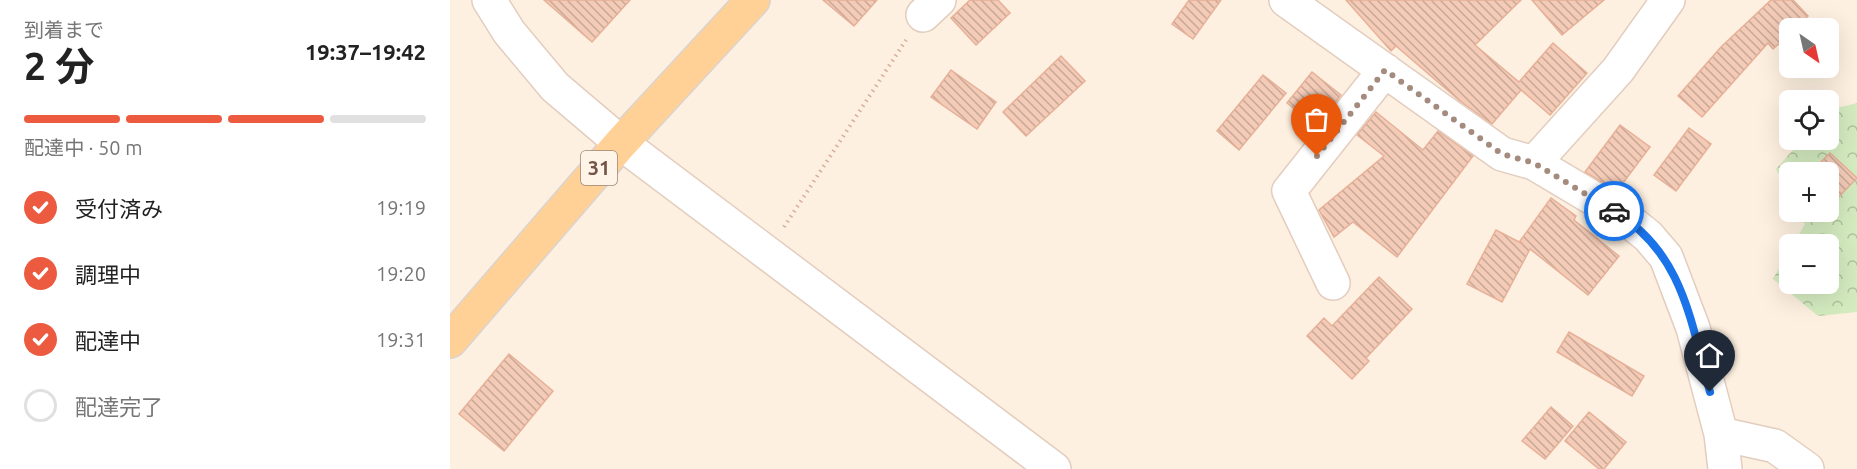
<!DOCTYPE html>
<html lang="ja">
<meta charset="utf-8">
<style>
body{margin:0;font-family:Ubuntu,"Noto Sans JP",sans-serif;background:#f2f2f2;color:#222;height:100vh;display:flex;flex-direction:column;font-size:22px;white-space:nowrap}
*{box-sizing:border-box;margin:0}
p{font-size:20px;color:#767676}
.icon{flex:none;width:33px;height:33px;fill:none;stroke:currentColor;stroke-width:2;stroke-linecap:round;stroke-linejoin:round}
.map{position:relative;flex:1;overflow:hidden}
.side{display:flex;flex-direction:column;background:#fff;width:450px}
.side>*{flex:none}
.needle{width:39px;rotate:146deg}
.fabs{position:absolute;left:1329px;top:18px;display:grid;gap:12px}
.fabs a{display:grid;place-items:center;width:60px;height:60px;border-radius:9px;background:#fff;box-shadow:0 6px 24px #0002;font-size:30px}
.pin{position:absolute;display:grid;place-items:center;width:51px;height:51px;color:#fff;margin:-62px -26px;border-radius:50% 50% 50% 0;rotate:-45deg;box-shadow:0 0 6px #0007}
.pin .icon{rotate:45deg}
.courier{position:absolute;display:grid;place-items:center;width:60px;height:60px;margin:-30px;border:4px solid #1a73e8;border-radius:50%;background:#fff;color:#222;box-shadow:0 2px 8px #0007}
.head em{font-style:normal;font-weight:700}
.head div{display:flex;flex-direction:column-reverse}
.head{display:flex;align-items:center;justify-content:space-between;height:102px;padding:0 24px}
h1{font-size:39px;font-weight:700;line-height:45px}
.bar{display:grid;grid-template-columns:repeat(4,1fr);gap:9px 6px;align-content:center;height:72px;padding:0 24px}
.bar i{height:8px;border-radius:4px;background:#e0e0e0}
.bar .on{background:#ec5b40}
.bar p{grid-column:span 4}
ol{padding:0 24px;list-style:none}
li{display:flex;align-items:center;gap:18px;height:66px}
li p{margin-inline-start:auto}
li .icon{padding:6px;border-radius:50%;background:#ec5b40;color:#fff;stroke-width:4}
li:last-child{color:#767676}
li i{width:33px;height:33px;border:3px solid #e0e0e0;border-radius:50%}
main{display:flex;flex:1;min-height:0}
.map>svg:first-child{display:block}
</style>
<main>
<section class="side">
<div class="head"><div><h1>2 分</h1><p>到着まで</p></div><em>19:37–19:42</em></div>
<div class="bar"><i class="on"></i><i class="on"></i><i class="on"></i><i></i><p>配達中 · 50 m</p></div>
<ol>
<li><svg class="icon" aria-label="check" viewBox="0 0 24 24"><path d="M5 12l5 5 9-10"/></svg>受付済み<p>19:19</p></li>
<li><svg class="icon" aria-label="check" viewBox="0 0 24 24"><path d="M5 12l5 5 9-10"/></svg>調理中<p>19:20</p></li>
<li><svg class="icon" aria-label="check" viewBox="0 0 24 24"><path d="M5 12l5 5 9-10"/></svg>配達中<p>19:31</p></li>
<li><i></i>配達完了</li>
</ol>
</section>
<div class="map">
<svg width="1407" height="469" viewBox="0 0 1407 469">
<defs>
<pattern id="forest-crowns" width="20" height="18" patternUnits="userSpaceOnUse" patternTransform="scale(1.5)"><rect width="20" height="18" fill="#d4ebbf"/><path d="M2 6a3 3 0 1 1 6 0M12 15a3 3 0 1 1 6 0" fill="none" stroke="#b1c19d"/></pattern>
<pattern id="building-back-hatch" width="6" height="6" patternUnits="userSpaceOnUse" patternTransform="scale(1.5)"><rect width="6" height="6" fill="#f3cbb7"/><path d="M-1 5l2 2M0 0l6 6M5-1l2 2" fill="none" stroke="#c9a797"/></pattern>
</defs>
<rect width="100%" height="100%" fill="#fdf0e0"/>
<path fill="url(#forest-crowns)" d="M 1407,103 L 1407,312 L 1368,316 L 1323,279 L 1339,251 L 1340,284 L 1378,284 L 1378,244 L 1343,244 L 1355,224 L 1348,212 L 1378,212 L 1378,172 L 1340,172 L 1339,195 L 1326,169 L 1352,140 L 1378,140 L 1379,110 Z"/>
<path fill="url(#building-back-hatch)" stroke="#e7b097" stroke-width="1.5" d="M 94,0 L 180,0 L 142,42 Z
M 373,0 L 427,0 L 404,26 Z
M 520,0 L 548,0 L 560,13 L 526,45 L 501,18 Z
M 739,0 L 771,0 L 743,39 L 722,24 Z
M 896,0 L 1071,0 L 1025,45 L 1069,82 L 1103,43 L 1137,73 L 1100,115 L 1071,90 L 1042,124 L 1010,101 L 946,46 L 941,51 Z
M 1082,0 L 1154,0 L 1112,35 Z
M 1321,0 L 1343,0 L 1358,16 L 1345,28 L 1340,28 L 1340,34 L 1323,49 L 1318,43 L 1252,117 L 1228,96 L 1271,47 Z
M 611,56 L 635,81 L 576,136 L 553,112 Z
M 501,70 L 546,102 L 527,129 L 481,97 Z
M 862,72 L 891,95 L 866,126 L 837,103 Z
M 813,75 L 836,93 L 789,150 L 767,131 Z
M 926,112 L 973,150 L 988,131 L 1023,156 L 947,257 L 903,222 L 884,237 L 869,210 L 934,156 L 907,135 Z
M 1170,125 L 1200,147 L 1167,191 L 1135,172 Z
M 1239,128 L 1261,144 L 1226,191 L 1204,175 Z
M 1380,153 L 1407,178 L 1378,208 L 1378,172 L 1361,172 Z
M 1101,198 L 1126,216 L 1124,220 L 1169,256 L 1138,295 L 1080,249 L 1052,302 L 1017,284 L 1046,230 L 1073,244 L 1070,241 Z
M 929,277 L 962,309 L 916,358 L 919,361 L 902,379 L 857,336 L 874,318 L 882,326 Z
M 1119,332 L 1194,376 L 1182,396 L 1107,352 Z
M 59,354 L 103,391 L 54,451 L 9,414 Z
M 1101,407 L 1123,426 L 1095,459 L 1072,441 Z
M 1139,412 L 1176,442 L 1154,469 L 1149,469 L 1115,441 Z"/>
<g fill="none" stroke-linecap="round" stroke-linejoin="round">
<g stroke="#e3cdbf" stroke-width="36">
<path id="minor" d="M 39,0 L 59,32 L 105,87 L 171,143 L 604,469
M 836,0 L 1052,154 L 1084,163 L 1173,216 L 1198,236 L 1216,257 L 1243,328 L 1271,434 L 1275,469
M 473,15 L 489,0
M 1084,163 L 1168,70 L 1218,0
M 883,283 L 839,191 L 935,70
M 1271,434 L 1325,446 L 1357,469"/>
</g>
<g stroke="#dbd3cf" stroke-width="36">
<path id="major" d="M 0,341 L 171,143 L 303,0"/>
</g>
<path stroke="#d8ae9a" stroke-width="4" stroke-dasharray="1.5 4.5" stroke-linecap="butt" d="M 334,227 L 456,40"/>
<use href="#minor" stroke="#fff" stroke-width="33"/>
<use href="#major" stroke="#ffd196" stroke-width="33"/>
</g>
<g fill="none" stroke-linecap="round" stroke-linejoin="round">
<path stroke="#a58b7d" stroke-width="6" stroke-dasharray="0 10.8" d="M 867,156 L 935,70 L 1052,154 L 1084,163 L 1164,211"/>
<path stroke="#1a73e8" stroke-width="8" d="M 1164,211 C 1233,253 1240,319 1260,392"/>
</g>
<g text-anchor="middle" stroke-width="4.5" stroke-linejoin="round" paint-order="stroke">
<rect fill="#fff4e8" stroke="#9e8477" stroke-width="1.5" x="131" y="151" width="36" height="34" rx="4.5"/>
<g font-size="20" font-weight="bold" fill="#755447">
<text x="149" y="175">31</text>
</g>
</g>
</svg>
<div class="fabs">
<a><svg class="needle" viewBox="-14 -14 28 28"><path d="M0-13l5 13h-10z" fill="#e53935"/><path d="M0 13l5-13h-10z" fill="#767676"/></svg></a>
<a><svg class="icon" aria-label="locate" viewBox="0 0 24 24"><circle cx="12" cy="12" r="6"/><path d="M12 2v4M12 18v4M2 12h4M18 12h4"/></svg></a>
<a>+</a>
<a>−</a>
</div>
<div class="pin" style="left:867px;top:156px;background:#ea580c"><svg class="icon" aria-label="bag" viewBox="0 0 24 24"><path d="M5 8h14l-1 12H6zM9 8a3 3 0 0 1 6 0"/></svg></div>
<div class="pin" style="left:1260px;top:392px;background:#1f2937"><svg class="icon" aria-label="home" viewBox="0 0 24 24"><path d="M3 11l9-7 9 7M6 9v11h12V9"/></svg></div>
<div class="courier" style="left:1164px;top:211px"><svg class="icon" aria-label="car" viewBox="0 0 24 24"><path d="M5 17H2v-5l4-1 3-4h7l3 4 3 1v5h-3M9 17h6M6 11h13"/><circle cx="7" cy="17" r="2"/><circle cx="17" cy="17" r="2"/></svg></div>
</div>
</main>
